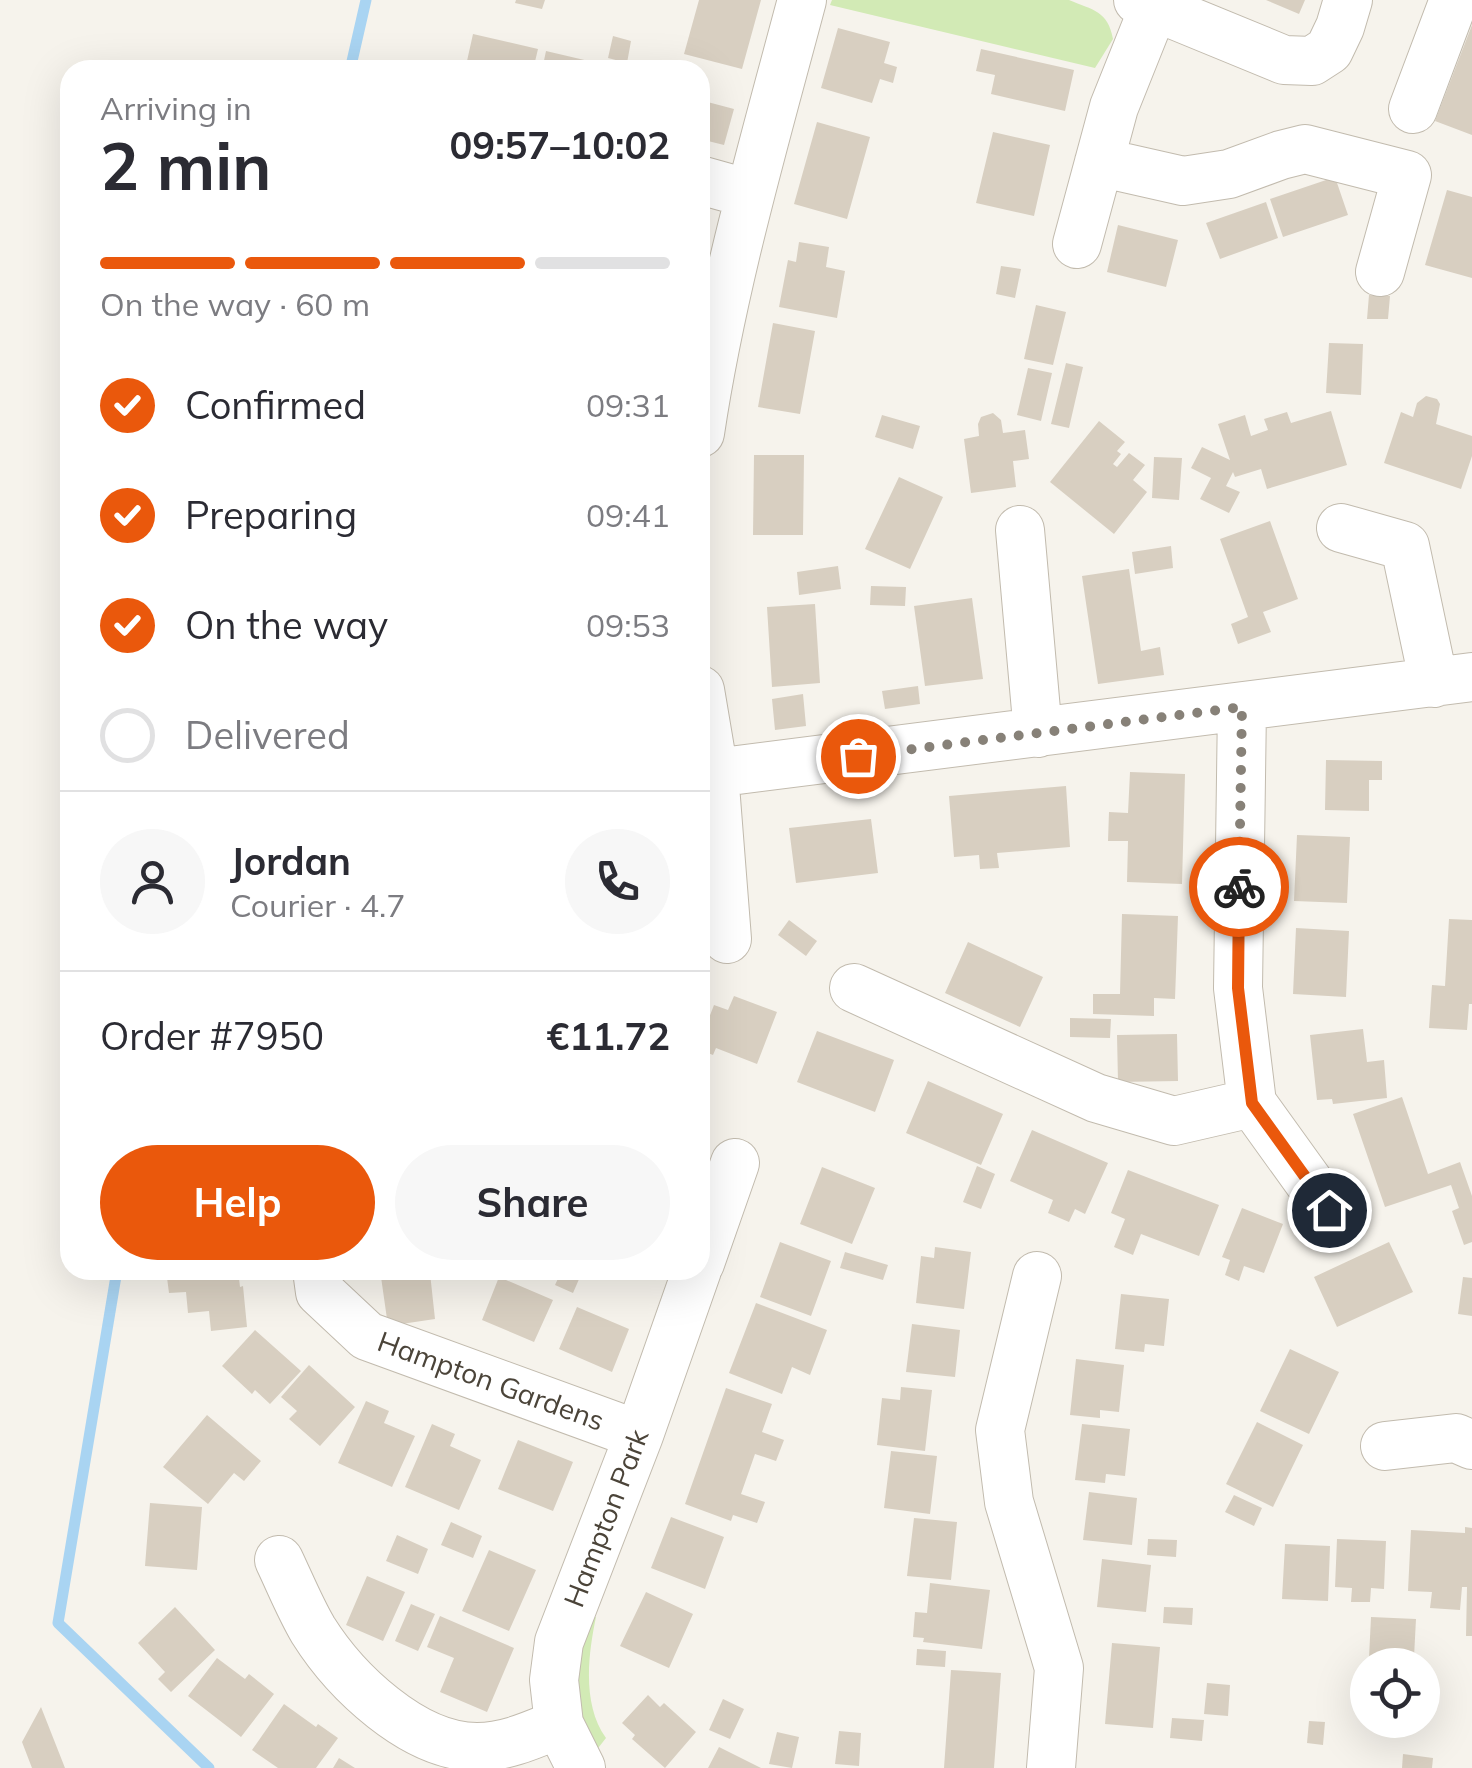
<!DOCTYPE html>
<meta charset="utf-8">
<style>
body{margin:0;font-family:Mulish,sans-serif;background:#f7f7f7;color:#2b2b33;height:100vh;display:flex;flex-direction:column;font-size:38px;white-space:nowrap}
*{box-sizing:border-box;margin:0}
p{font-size:32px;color:#7c7c81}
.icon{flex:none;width:55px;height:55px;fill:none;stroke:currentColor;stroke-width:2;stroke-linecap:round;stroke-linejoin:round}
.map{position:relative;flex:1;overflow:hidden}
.details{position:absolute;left:60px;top:60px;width:650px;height:1220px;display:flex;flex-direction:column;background:#fff;border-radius:30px;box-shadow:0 10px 40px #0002}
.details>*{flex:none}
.buttons{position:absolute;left:1350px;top:1648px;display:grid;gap:20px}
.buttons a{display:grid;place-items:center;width:90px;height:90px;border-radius:50%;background:#fff;box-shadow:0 10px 40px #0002;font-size:50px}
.pin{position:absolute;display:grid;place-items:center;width:85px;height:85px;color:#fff;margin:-42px;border:5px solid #fff;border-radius:50%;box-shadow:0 2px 10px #0007}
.courier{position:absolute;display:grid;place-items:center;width:100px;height:100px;margin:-50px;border:8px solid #ea580c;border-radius:50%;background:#fff;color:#222;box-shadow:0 2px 12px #0007}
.headline em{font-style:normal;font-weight:700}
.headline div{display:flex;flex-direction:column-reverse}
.headline{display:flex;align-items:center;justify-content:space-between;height:170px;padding:0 40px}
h1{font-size:65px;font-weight:700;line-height:75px}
.bar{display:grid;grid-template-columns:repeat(4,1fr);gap:15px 10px;align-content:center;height:120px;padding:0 40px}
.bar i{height:12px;border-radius:8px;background:#e1e1e2}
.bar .active{background:#ea580c}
.bar p{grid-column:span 4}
.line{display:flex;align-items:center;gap:25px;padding:0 40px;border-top:2px solid #e1e1e2}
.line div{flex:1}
.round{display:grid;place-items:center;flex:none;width:105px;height:105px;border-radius:52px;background:#f7f7f7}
ol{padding:0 40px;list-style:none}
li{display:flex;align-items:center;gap:30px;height:110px}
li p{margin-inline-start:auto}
li .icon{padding:10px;border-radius:50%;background:#ea580c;color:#fff;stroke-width:4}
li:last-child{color:#7c7c81}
li i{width:55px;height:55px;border:5px solid #e1e1e2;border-radius:50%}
.primary-button{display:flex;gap:20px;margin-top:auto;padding:20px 40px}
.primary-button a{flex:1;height:115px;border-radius:60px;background:#ea580c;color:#fff;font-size:40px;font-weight:700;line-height:115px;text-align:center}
.primary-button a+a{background:#f7f7f7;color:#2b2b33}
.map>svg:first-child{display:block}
</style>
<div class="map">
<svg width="1472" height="1768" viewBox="0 0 1472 1768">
<rect width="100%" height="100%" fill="#f6f3ec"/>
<path fill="#d2eab5" d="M 832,0 L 1069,0 C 1093,10 1108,11 1113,39 L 1095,68 L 830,5 Z
M 596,1617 C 588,1655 582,1705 606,1738 L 595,1752 L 579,1714 L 574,1681 L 589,1619 Z"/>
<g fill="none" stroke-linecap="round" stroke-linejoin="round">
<path stroke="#a9d4f2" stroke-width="11" d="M 350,70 L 366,0
M 117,1270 L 58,1623 L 209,1768"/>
</g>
<path fill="#d8cfc1" d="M 516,0 L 545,0 L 542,9 L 515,3 Z
M 699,0 L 761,0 L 742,69 L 684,54 Z
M 1266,0 L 1305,0 L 1299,14 Z
M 1472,25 L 1472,135 L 1435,121 Z
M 838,28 L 890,42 L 884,63 L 897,67 L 893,83 L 880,79 L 872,103 L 821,88 Z
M 473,34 L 538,49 L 533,70 L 465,70 Z
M 613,36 L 631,41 L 627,63 L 608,58 Z
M 981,49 L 1074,70 L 1065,111 L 991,94 L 995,75 L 976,71 Z
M 546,51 L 610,66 L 609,70 L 542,70 Z
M 700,100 L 734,109 L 724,145 L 700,139 Z
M 817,122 L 870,137 L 847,219 L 794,204 Z
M 993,132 L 1050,145 L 1034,216 L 976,203 Z
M 1335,177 L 1348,215 L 1283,237 L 1270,199 Z
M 1447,190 L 1472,197 L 1472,278 L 1425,265 Z
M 1266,202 L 1278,238 L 1220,259 L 1206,223 Z
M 1118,225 L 1178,240 L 1166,287 L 1107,272 Z
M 799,242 L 829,247 L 826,267 L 845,271 L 837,318 L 779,307 L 788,260 L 796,262 Z
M 1001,266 L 1021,269 L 1015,298 L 996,294 Z
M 1369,295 L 1390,296 L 1388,319 L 1367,319 Z
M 1036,305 L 1066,312 L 1053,365 L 1024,359 Z
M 773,323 L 815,331 L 800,414 L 758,407 Z
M 1329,343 L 1363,344 L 1361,395 L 1326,393 Z
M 1066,363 L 1083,367 L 1069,428 L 1051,424 Z
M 1028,368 L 1052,373 L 1041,421 L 1017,415 Z
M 1426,396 L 1437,399 L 1440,404 L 1436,424 L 1472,436 L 1472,456 L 1461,489 L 1384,463 L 1401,412 L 1413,417 L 1417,403 Z
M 1331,411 L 1347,465 L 1267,489 L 1261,469 L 1235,477 L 1233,472 L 1226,486 L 1240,492 L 1229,513 L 1200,499 L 1211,478 L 1191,468 L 1202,447 L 1230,460 L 1218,424 L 1245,415 L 1251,436 L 1268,430 L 1264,419 L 1287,412 L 1291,423 Z
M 993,413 L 1001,420 L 1003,433 L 1025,430 L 1029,459 L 1013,461 L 1016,487 L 971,493 L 964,439 L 979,436 L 978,424 L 981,417 Z
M 882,415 L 920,426 L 913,449 L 875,437 Z
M 1099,421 L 1125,442 L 1117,451 L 1121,454 L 1113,464 L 1117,467 L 1129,453 L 1145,465 L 1133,480 L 1147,492 L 1114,534 L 1050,482 Z
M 754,455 L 804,455 L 803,535 L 753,535 Z
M 1154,457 L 1182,458 L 1179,500 L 1152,498 Z
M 899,477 L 943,497 L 910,569 L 865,549 Z
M 1270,521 L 1298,599 L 1263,612 L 1271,632 L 1238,644 L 1231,624 L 1248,617 L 1220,539 Z
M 1171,546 L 1173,568 L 1135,574 L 1132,552 Z
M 838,566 L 841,589 L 799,595 L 797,572 Z
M 1129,569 L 1141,651 L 1160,647 L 1164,675 L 1098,684 L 1082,576 Z
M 871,586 L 906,587 L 905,606 L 870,605 Z
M 972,598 L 983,679 L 925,686 L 914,606 Z
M 815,604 L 820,683 L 772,687 L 767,607 Z
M 918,686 L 920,704 L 885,709 L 882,691 Z
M 803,694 L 806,726 L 775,730 L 772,699 Z
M 1326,760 L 1382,761 L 1382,780 L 1369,780 L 1369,811 L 1325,810 Z
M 1130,772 L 1185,774 L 1182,884 L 1127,882 L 1128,841 L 1108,841 L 1109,812 L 1128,813 Z
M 1066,786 L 1070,847 L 997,853 L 999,868 L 980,869 L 979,855 L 954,857 L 949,796 Z
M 871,819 L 878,873 L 796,883 L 789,828 Z
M 1297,835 L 1350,837 L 1347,903 L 1294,901 Z
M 1122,914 L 1178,916 L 1175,999 L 1154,998 L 1154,1016 L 1093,1014 L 1093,994 L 1120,994 Z
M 1449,919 L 1472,920 L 1472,1004 L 1469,1004 L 1467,1030 L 1429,1028 L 1432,985 L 1445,986 Z
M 789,920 L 817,941 L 806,956 L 778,935 Z
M 1296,928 L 1349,931 L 1346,997 L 1293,994 Z
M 968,942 L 1043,977 L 1020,1027 L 945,993 Z
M 734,996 L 777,1012 L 757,1064 L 716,1048 L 713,1055 L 700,1050 L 700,1041 L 714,1005 L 728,1010 Z
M 1070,1018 L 1111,1019 L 1110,1038 L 1070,1037 Z
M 1363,1029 L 1367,1062 L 1384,1060 L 1387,1098 L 1333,1104 L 1332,1099 L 1317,1100 L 1310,1035 Z
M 817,1031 L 894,1060 L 875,1112 L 797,1082 Z
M 1177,1034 L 1178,1081 L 1118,1082 L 1117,1035 Z
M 928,1081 L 1003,1114 L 981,1165 L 906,1133 Z
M 1402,1097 L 1428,1174 L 1460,1162 L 1472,1196 L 1472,1242 L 1464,1245 L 1452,1211 L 1459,1208 L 1451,1185 L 1385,1207 L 1353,1114 Z
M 1032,1130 L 1108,1163 L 1085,1214 L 1075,1209 L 1069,1222 L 1048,1213 L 1053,1200 L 1010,1181 Z
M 977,1166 L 995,1174 L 981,1209 L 963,1202 Z
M 822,1167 L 875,1188 L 852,1244 L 800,1224 Z
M 1128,1170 L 1219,1205 L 1199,1256 L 1141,1234 L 1133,1255 L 1114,1247 L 1125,1219 L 1111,1213 Z
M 1242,1208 L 1283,1224 L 1264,1273 L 1244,1266 L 1239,1281 L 1225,1275 L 1230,1260 L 1222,1257 Z
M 780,1242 L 831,1261 L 811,1316 L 760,1297 Z
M 1389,1242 L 1413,1292 L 1337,1327 L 1314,1277 Z
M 935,1247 L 971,1252 L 964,1309 L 916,1303 L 921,1256 L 934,1258 Z
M 845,1252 L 888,1265 L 883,1280 L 840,1268 Z
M 166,1270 L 238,1270 L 240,1287 L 243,1286 L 247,1327 L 211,1331 L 209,1311 L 188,1313 L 186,1292 L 169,1293 Z
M 380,1270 L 415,1270 L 416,1275 L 430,1273 L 435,1319 L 388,1326 Z
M 562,1270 L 583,1270 L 573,1293 L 555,1285 Z
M 499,1277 L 553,1300 L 534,1342 L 482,1320 Z
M 1463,1277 L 1472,1278 L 1472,1316 L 1458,1314 Z
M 1121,1294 L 1169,1299 L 1164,1346 L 1145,1344 L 1144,1352 L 1115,1349 Z
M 756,1303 L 827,1330 L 810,1375 L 792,1367 L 782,1394 L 729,1373 Z
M 577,1307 L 629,1329 L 612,1372 L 559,1349 Z
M 912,1324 L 960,1330 L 955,1377 L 906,1372 Z
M 255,1330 L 301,1371 L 270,1404 L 255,1390 L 252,1394 L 222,1366 Z
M 1290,1349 L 1339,1372 L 1309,1434 L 1260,1411 Z
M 1076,1359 L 1124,1365 L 1119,1412 L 1100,1410 L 1100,1418 L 1070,1415 Z
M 309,1365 L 355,1407 L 320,1446 L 289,1419 L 297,1411 L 281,1397 Z
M 901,1387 L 932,1390 L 925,1451 L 877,1445 L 882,1398 L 900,1400 Z
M 726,1388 L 772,1404 L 762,1432 L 784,1440 L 776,1461 L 755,1454 L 741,1494 L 765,1502 L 757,1523 L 733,1515 L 731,1521 L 685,1504 Z
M 366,1401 L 389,1411 L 384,1423 L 415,1436 L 392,1487 L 338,1463 Z
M 207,1415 L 261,1461 L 244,1481 L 234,1473 L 208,1504 L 163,1467 Z
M 1257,1422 L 1303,1445 L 1273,1507 L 1226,1484 Z
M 432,1424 L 455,1434 L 450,1446 L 481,1460 L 459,1510 L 405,1487 Z
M 1082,1424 L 1130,1429 L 1125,1476 L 1106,1474 L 1105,1483 L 1075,1480 Z
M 518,1440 L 573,1462 L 553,1511 L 498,1489 Z
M 891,1451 L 937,1456 L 930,1514 L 884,1508 Z
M 1089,1492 L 1137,1498 L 1132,1545 L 1083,1540 Z
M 1234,1495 L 1262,1508 L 1254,1526 L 1225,1512 Z
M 150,1503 L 202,1507 L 197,1570 L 145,1566 Z
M 671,1517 L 724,1537 L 705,1589 L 651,1568 Z
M 914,1518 L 957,1522 L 951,1580 L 907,1576 Z
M 451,1522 L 482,1536 L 473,1558 L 441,1545 Z
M 1465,1527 L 1472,1528 L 1472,1636 L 1466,1636 L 1467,1587 L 1462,1587 L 1460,1610 L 1430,1608 L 1432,1592 L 1408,1591 L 1411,1530 L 1465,1533 Z
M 397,1535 L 428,1549 L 418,1574 L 386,1561 Z
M 1148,1539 L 1177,1540 L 1176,1557 L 1147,1555 Z
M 1337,1539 L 1386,1541 L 1384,1589 L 1371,1588 L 1370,1602 L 1351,1602 L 1352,1588 L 1335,1587 Z
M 1285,1544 L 1330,1546 L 1328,1601 L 1282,1599 Z
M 489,1550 L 536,1570 L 509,1631 L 462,1611 Z
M 1102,1559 L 1151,1565 L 1146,1612 L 1097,1607 Z
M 367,1576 L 405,1592 L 383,1641 L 346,1625 Z
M 930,1583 L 990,1590 L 982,1649 L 923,1642 L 924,1638 L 913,1637 L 915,1612 L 927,1613 Z
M 646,1592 L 693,1614 L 669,1668 L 620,1646 Z
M 411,1604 L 435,1614 L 418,1651 L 395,1641 Z
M 175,1607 L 215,1650 L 171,1692 L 158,1679 L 165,1672 L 138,1643 Z
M 1164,1607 L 1193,1608 L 1192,1625 L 1163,1623 Z
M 440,1616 L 514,1648 L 487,1712 L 440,1692 L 454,1658 L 427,1647 Z
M 1371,1617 L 1416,1619 L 1414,1657 L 1369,1658 Z
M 1112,1643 L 1160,1647 L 1153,1728 L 1105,1724 Z
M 917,1649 L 946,1651 L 945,1667 L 916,1665 Z
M 217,1658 L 245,1679 L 249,1674 L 274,1694 L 241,1737 L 188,1696 Z
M 951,1670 L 1001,1673 L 994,1768 L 944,1768 Z
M 1207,1683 L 1230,1685 L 1228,1716 L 1204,1714 Z
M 648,1695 L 660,1707 L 664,1703 L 696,1732 L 665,1768 L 632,1739 L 635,1735 L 622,1723 Z
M 723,1699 L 744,1709 L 730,1739 L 709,1730 Z
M 284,1704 L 316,1727 L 318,1724 L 338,1738 L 316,1768 L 278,1768 L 252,1750 Z
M 41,1707 L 65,1768 L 32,1768 L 22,1742 Z
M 1172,1718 L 1204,1720 L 1202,1741 L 1170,1738 Z
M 1309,1721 L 1325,1722 L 1323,1745 L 1307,1743 Z
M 839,1731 L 861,1733 L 859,1766 L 835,1764 Z
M 777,1732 L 799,1737 L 792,1768 L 769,1764 Z
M 719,1747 L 761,1768 L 708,1768 Z
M 1403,1754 L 1433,1758 L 1432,1768 L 1402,1768 Z
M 339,1758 L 355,1768 L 333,1768 Z"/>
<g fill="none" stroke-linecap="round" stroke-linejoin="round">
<g stroke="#c2bbae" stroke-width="50">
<path id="minor" d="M 1138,0 L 1284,60 L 1312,61 L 1329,50 L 1340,27 L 1348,0
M 1413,109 L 1454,0
M 1099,162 L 1183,181 L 1229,174 L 1281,155 L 1305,149 L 1407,175 L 1380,272
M 700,180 L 750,194
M 1077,244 L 1114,107 L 1154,7
M 700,433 C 722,286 764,143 802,0
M 1341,528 L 1405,546 L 1434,683
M 1020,530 L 1038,733
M 700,690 L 714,773 L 727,939
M 1242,707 L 1238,988 L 1252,1103 L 1329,1210
M 714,773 L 1472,677
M 854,988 L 1096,1098 L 1174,1121 L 1252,1103
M 700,1263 L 735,1163
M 317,1270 L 320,1292 L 367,1336 L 639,1435
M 1037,1276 L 1000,1430 L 1009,1502 L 1059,1668 L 1051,1768
M 1385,1446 L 1456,1438 L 1472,1445
M 279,1560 C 290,1583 300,1608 313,1630 C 345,1681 413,1747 477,1747 C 506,1747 532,1735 559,1724
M 581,1768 L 559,1724 L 554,1680 L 559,1642 L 639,1435 L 697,1270"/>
</g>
<use href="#minor" stroke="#fff" stroke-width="48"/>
</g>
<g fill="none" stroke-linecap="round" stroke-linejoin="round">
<path stroke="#878178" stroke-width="10" stroke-dasharray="0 18" d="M 858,756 L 1242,707 L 1239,887"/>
<path stroke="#ea580c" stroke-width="12" d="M 1239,887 L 1238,988 L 1252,1103 L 1329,1210"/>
</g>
<g text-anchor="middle" stroke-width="8" stroke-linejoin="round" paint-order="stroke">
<g font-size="28" fill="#4b4439" stroke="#fff">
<text transform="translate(491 1381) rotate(20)" y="10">Hampton Gardens</text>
<text transform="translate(606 1518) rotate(-69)" y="10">Hampton Park</text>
</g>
</g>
</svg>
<div class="buttons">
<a><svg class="icon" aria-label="locate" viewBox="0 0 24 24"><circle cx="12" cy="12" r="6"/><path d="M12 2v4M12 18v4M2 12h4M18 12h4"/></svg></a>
</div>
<div class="pin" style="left:858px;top:756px;background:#ea580c"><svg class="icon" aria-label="bag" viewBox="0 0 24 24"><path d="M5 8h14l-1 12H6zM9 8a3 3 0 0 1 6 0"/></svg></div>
<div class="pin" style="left:1329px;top:1210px;background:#1f2937"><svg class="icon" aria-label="home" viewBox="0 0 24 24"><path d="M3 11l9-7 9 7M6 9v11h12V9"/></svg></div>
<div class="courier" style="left:1239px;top:887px"><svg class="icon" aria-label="bike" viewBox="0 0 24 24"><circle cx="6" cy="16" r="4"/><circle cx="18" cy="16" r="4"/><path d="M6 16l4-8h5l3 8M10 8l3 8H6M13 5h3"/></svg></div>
<section class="details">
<div class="headline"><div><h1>2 min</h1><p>Arriving in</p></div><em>09:57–10:02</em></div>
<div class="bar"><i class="active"></i><i class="active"></i><i class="active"></i><i></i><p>On the way · 60 m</p></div>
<ol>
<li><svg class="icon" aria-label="check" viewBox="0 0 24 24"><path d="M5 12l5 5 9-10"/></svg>Confirmed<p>09:31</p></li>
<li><svg class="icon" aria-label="check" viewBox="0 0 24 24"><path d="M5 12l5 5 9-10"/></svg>Preparing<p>09:41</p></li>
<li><svg class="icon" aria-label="check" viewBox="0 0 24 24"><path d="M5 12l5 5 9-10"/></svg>On the way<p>09:53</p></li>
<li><i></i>Delivered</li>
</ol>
<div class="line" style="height:180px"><a class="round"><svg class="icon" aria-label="person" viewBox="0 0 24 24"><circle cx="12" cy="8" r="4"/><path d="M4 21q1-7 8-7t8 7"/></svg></a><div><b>Jordan</b><p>Courier · 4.7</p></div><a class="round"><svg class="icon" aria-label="phone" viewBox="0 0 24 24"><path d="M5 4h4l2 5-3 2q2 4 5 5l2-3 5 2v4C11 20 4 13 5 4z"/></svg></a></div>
<div class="line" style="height:130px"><div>Order #7950</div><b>€11.72</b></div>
<div class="primary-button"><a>Help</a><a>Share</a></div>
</section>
</div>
